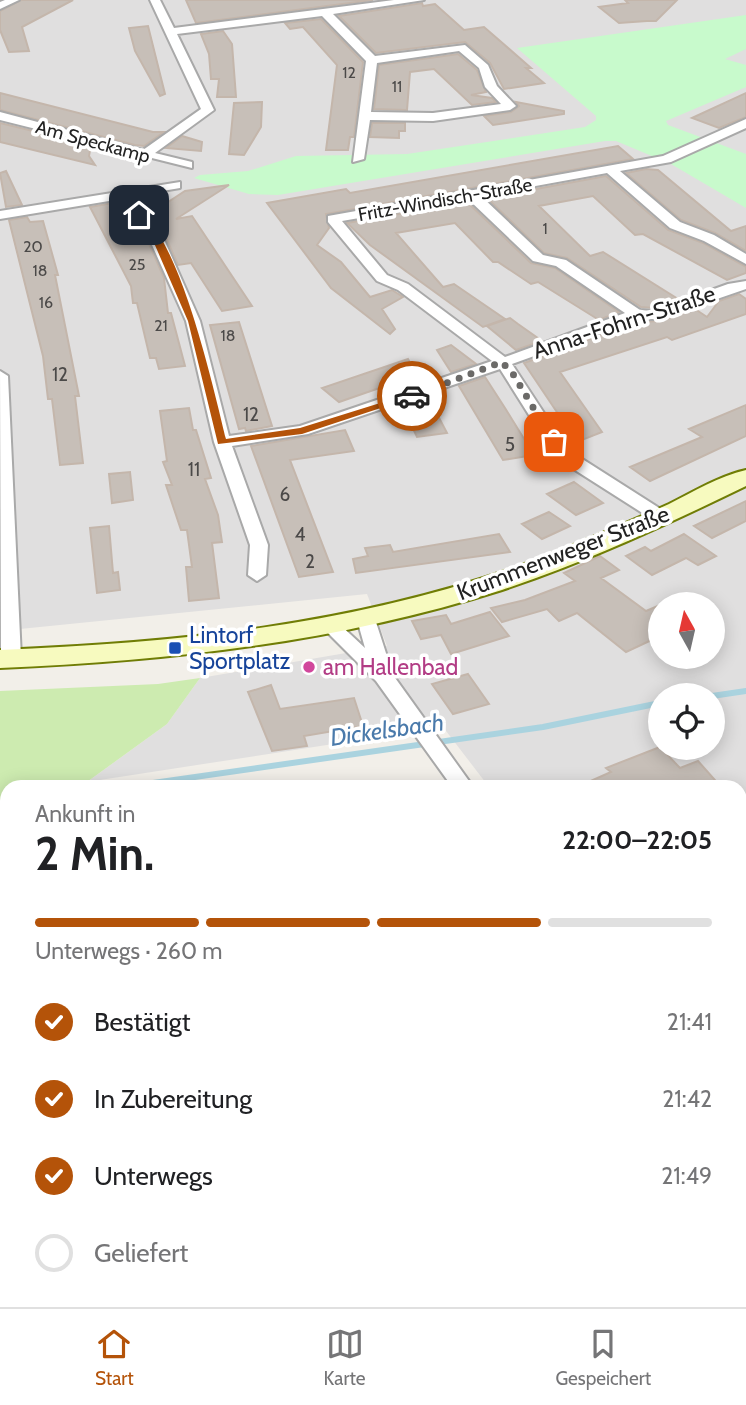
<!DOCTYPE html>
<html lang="de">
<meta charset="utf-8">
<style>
body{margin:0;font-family:Cabin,sans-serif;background:#f6f6f6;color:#202124;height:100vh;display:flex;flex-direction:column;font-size:26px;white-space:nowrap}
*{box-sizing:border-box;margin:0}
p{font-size:23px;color:#757577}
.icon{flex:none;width:38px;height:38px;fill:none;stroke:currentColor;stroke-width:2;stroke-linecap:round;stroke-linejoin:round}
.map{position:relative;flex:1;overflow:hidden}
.drawer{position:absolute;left:0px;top:780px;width:747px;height:527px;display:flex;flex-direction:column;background:#fff;border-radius:21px 21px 0 0;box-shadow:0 4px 18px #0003}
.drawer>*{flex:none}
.needle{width:46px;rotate:352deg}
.buttons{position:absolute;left:648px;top:592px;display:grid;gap:14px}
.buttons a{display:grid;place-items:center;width:77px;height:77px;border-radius:50%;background:#fff;box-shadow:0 4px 18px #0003;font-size:35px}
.pin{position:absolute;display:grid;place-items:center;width:60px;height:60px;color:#fff;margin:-30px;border-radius:14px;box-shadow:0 4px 10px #0006}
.courier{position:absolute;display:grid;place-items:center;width:70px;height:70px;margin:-35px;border:5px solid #b45309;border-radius:50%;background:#fff;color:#222;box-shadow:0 2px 9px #0007}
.overview em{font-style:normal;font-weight:700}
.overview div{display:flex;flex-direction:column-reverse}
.overview{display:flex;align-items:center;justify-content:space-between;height:119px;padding:0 35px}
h1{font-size:46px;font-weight:700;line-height:52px}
.bar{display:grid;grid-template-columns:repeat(4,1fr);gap:10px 7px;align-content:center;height:84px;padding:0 35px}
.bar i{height:9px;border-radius:5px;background:#e0e0e0}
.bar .active{background:#b45309}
.bar p{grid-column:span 4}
ol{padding:0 35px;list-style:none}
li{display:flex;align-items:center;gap:21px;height:77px}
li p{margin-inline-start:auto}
li .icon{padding:7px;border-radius:50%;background:#b45309;color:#fff;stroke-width:4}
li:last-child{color:#757577}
li i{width:38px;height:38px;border:4px solid #e0e0e0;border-radius:50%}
.dock{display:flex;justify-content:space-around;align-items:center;height:98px;border-top:2px solid #e0e0e0;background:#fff;font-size:19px;color:#757577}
.dock a{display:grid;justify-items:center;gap:4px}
.dock .active{color:#b45309}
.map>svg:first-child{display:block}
</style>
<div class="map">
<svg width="746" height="1307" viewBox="0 0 746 1307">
<rect width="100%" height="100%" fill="#f2efe9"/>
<path fill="#e0dfdf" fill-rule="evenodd" d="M 0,0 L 746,0 L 746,883 L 740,908 L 740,788 L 489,787 L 443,727 L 87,782 L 167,724 L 200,678 L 387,646 L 367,594 L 0,631 ZM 660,604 L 712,604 L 712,656 L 660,656 ZM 660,695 L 712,695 L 712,747 L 660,747 Z
M 0,1192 L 7,1196 L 7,1300 L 216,1300 L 229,1307 L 0,1307 Z"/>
<path fill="#cdebb0" d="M 200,678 L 167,724 L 80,787 L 7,788 L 7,837 L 0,841 L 0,691 L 158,684 Z"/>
<path fill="#c8facc" d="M 746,15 L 746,49 L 725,59 L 746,65 L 746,87 L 666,121 L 668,125 L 746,154 L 746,208 L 671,164 L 616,141 L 605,141 L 278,195 L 249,194 L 194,178 L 200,175 L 248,171 L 296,156 L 407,154 L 585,127 L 596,120 L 596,116 L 517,48 Z
M 7,880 L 7,1172 L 0,1168 L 0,885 Z
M 746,883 L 746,1307 L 642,1307 L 638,1300 L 740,1300 L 740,908 Z
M 279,1300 L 475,1300 L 475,1307 L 291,1307 Z"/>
<path fill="#88e0be" d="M 746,883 L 746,1262 L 740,1259 L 740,908 Z"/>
<path fill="#e2e2e2" d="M 475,1300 L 571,1300 L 571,1307 L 475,1307 Z"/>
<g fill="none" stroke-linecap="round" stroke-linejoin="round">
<path stroke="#aad3df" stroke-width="6" d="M 712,696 L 746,691
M 118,788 L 543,727 L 660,703
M 0,853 L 7,849"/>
</g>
<path fill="#c7bfb8" stroke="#c4b6ab" stroke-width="2" d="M 21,0 L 73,0 L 22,27 L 29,51 L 9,52 L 0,30 L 0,11 Z
M 186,0 L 373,0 L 196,23 Z
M 625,0 L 677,0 L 656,21 L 647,21 L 619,23 L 599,7 L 628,3 Z
M 422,3 L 423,6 L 435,4 L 464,30 L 484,27 L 531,68 L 526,68 L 544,83 L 504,89 L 490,63 L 465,42 L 376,53 L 339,16 Z
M 321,19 L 363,62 L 354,137 L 350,137 L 348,150 L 326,150 L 337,65 L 303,27 L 290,29 L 285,23 Z
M 148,26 L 165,94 L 160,96 L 135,51 L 129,28 Z
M 223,31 L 232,44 L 236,97 L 217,97 L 219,79 L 211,79 L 209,54 L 201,34 Z
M 458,54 L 477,70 L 486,92 L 471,95 L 492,98 L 496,102 L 472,105 L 434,69 L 410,72 L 407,110 L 374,109 L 379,65 Z
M 0,93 L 153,132 L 164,132 L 144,146 L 135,145 L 0,110 Z
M 746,93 L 746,117 L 719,128 L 692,118 Z
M 262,102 L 261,127 L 244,155 L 229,154 L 234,103 Z
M 516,102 L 564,111 L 564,114 L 493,125 L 484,116 L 511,112 L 519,106 Z
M 0,123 L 91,145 L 89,156 L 95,165 L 0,142 Z
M 372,123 L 405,123 L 405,131 L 399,131 L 399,138 L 370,137 Z
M 182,136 L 202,142 L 201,151 L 166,148 Z
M 618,146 L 633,159 L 326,214 L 329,228 L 317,245 L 341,262 L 370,297 L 392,290 L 403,297 L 382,309 L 395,329 L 390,334 L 331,288 L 267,203 L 346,189 L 350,193 Z
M 646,169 L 658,170 L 731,231 L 746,226 L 746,251 L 715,233 L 681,220 L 626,173 Z
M 6,171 L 22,205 L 6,207 L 0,173 Z
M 606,176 L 668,230 L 703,243 L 746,267 L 746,273 L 727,280 L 643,234 L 635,235 L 593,196 L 539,206 L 590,256 L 603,252 L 678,299 L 653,308 L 641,307 L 567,258 L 544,253 L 487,198 Z
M 229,185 L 176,219 L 192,216 L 252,306 L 222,311 L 191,263 L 178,265 L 164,233 L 150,214 L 185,191 Z
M 118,202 L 132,226 L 136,224 L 146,237 L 164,278 L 168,313 L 171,313 L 185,366 L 159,369 L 156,358 L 150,358 L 137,303 L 133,303 L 131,286 L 90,207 Z
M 467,202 L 531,263 L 555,268 L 619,312 L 599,320 L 538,282 L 531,284 L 498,262 L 493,262 L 455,223 L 396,233 L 443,287 L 454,284 L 505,319 L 483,327 L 370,245 L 347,223 Z
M 27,217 L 30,222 L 43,221 L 58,275 L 55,275 L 79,396 L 75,396 L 83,463 L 60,465 L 52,399 L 48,399 L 43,356 L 9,220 Z
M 739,294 L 746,299 L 746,314 L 672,340 L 667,337 L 560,372 L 602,432 L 582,440 L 571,433 L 524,363 L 637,322 L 660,321 L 695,309 L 707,317 L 719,301 Z
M 510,318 L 518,324 L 542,341 L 516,350 L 487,326 Z
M 239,322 L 272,426 L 246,431 L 245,428 L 239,429 L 210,325 Z
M 451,345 L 459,351 L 476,364 L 451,372 L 437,350 Z
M 408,359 L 417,375 L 339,402 L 322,388 Z
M 485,377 L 505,408 L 534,455 L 503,460 L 459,386 Z
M 746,405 L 746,436 L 650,481 L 630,467 L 702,437 L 689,429 Z
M 189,408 L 193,430 L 196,430 L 211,478 L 205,479 L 218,515 L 222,542 L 212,543 L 219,598 L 189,601 L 186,567 L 192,567 L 187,530 L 181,530 L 166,485 L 172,485 L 163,462 L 167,461 L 160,411 Z
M 436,412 L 447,433 L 417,437 L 407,416 Z
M 345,430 L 354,451 L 290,460 L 333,572 L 299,577 L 251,446 Z
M 130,472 L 133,500 L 112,503 L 109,474 Z
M 574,482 L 603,503 L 576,515 L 547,494 Z
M 746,501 L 746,521 L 712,538 L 694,526 Z
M 549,512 L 570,526 L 542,539 L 522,524 Z
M 109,526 L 113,573 L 118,572 L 120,590 L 97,593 L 90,528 Z
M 499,534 L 510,552 L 356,573 L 353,559 L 368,556 L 365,548 L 390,545 L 393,552 Z
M 684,534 L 716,556 L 698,565 L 686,558 L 652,575 L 626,556 L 645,547 L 651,551 Z
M 600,556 L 619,570 L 601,578 L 646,611 L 660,605 L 660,636 L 626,652 L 577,613 L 559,621 L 547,609 L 502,622 L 491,608 L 525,600 L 575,581 L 564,573 Z
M 490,612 L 509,636 L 451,654 L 441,635 L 421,639 L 412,621 L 446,615 L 451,624 Z
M 468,674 L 489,704 L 453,714 L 432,684 Z
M 271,685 L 280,709 L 354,698 L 363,726 L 304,736 L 307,746 L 272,751 L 248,692 Z
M 660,747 L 680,768 L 698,761 L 722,788 L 575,788 L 611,772 L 606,768 Z"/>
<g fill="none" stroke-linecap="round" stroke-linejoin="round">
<g stroke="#a9a9a9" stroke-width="4">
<path id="street" d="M 5,0 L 19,0 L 0,9 L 0,2 Z
M 150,0 L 160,0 L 174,28 L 394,0 L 424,0 L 333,14 L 375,56 L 465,45 L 488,65 L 497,86 L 516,106 L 510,110 L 433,121 L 370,120 L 364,159 L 353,162 L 366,61 L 322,16 L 177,34 L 214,110 L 155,153 L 192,162 L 192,168 L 0,120 L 0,112 L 143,150 L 201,109 ZM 459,51 L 479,68 L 485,87 L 501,104 L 433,113 L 371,112 L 377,63 Z
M 746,119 L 746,128 L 671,162 L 620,171 L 680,222 L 714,235 L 746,254 L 746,264 L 704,241 L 670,228 L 607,173 L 481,196 L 543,255 L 566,260 L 640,310 L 653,311 L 728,284 L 746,281 L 746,289 L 659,319 L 637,319 L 512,364 L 561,439 L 576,455 L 667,513 L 670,517 L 667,521 L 655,521 L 564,463 L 546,442 L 500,369 L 308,434 L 232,446 L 268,545 L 266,575 L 257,581 L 248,575 L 250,545 L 214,442 L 186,321 L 148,236 L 121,199 L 0,219 L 0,211 L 180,182 L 180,188 L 133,196 L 162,235 L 200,321 L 229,436 L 300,426 L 492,361 L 398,290 L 377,281 L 328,222 L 328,216 L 663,156 ZM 468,199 L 533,261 L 556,266 L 625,313 L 505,357 L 408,284 L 387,275 L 342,221 Z
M 0,371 L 8,376 L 21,658 L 11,664 L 1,658 Z
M 365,610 L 374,616 L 393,675 L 474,788 L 453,788 L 376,681 L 319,624 L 321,620 L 335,620 L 365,648 L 356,616 Z
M 592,1300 L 620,1300 L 620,1307 L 592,1307 Z"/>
</g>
<g stroke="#707d05" stroke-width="4">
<path id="secondary" d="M 746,470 L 746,486 C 666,525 586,562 502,590 C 339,642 170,661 0,668 L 0,650 C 177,643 354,625 522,565 C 571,547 620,526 669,504 C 693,492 719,476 746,470 Z"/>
</g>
<use href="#street" fill="#fff" fill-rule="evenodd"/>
<use href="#secondary" fill="#f7fabf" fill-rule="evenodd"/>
</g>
<path fill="#b45309" d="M 139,212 C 180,238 214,390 226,439 L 300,428 L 409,394 L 417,396 L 302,434 L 218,444 L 188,321 L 151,236 L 135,215 Z"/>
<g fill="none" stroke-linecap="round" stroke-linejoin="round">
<path stroke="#6b6a68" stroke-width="7" stroke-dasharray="0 12.6" d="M 412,396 L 502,362 L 513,374 L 554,442"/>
</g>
<rect fill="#1a4fb4" stroke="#fff" stroke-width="2.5" x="168" y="641" width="14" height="14" rx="3.5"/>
<circle fill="#d1479c" stroke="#fff" stroke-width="2.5" cx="309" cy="667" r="7"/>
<g text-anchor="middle" stroke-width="7" stroke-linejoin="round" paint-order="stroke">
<g font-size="16" fill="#4b4948">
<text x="349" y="78">12</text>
<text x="397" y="92">11</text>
<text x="545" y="234">1</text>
<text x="33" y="252">20</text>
<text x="137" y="270">25</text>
<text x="40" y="276">18</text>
<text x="46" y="308">16</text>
<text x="161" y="331">21</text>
<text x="228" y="341">18</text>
</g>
<g font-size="19" fill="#222" stroke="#fff">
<text transform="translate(93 141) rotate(15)" y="7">Am Speckamp</text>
<text transform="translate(445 199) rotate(-10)" y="7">Fritz-Windisch-Straße</text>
</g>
<g font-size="19" fill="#4b4948">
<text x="60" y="381">12</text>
<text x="251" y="421">12</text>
<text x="510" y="451">5</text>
<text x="194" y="476">11</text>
<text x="285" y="501">6</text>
<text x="300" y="541">4</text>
<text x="310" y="568">2</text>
</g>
<g font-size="23" fill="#222" stroke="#fff">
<text transform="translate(624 322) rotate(-18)" y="8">Anna-Fohrn-Straße</text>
<text transform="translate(563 553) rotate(-21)" y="8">Krummenweger Straße</text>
</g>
<g font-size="23" fill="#164399" stroke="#fff" text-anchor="start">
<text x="189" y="643">Lintorf<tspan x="189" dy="26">Sportplatz</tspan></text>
</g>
<g font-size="23" fill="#b23c85" stroke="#fff" text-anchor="start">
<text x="323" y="675">am Hallenbad</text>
</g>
<g font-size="24" font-style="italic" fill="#4a7aab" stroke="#fff">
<text transform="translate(387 730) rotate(-8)" y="8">Dickelsbach</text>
</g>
</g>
</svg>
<div class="buttons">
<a><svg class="needle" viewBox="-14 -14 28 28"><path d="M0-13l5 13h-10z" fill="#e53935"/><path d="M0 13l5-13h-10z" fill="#757577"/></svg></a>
<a><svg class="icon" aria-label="locate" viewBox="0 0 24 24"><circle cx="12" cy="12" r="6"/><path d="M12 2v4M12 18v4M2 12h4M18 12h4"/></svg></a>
</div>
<div class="pin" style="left:554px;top:442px;background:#ea580c"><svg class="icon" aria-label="bag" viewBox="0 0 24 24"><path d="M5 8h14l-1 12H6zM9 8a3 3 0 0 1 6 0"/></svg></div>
<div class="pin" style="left:139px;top:215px;background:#1f2937"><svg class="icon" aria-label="home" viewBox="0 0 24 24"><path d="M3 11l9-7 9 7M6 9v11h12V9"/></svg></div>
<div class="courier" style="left:412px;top:396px"><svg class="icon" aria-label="car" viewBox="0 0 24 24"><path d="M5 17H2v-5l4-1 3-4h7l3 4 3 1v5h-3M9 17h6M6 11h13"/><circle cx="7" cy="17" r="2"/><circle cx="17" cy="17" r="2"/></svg></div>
<section class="drawer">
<div class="overview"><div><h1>2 Min.</h1><p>Ankunft in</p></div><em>22:00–22:05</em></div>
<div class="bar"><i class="active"></i><i class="active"></i><i class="active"></i><i></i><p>Unterwegs · 260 m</p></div>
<ol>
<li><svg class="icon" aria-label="check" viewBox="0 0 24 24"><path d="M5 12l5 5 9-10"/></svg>Bestätigt<p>21:41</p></li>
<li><svg class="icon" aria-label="check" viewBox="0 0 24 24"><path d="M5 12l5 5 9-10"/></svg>In Zubereitung<p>21:42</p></li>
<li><svg class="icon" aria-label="check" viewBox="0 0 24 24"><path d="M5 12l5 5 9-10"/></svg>Unterwegs<p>21:49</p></li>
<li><i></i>Geliefert</li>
</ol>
</section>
</div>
<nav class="dock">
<a class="active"><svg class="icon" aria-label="home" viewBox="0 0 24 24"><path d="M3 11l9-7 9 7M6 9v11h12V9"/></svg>Start</a>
<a><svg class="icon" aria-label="map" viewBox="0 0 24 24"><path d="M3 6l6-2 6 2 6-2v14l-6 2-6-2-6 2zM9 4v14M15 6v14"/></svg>Karte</a>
<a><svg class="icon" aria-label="saved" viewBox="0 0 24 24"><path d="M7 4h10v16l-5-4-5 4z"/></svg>Gespeichert</a>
</nav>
